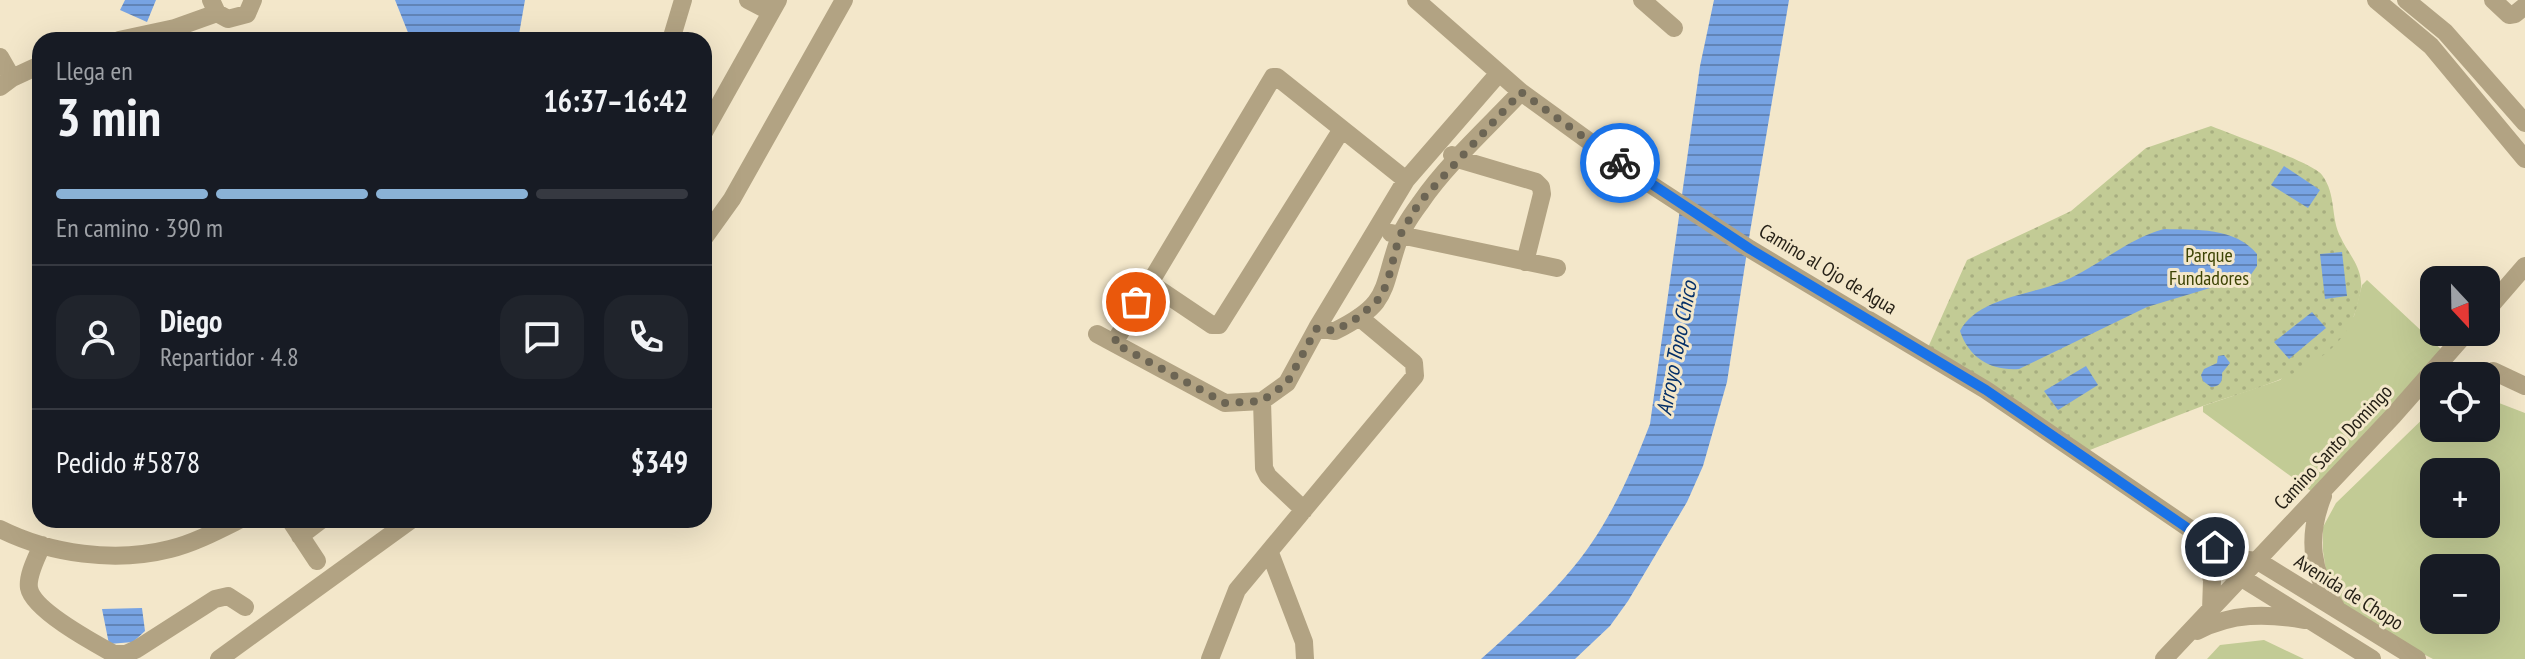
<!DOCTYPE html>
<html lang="es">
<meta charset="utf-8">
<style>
body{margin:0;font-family:"PT Sans Narrow",sans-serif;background:#20242c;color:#f1f3f6;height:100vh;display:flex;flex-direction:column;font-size:30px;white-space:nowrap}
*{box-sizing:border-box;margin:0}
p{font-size:26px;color:#9ea1a6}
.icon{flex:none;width:44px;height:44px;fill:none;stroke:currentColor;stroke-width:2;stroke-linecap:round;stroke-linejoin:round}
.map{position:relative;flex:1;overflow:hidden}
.side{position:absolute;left:32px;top:32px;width:680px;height:496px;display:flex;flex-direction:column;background:#171b24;border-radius:24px;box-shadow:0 8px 32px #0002}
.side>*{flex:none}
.needle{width:52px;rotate:158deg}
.controls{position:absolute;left:2420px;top:266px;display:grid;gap:16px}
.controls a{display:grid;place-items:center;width:80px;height:80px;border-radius:16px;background:#171b24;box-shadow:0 8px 32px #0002;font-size:40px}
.pin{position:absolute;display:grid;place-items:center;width:68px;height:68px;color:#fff;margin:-34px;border:4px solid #fff;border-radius:50%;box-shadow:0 2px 8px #0007}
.courier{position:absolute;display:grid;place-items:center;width:80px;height:80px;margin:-40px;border:6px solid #1a73e8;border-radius:50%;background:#fff;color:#222;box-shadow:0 2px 10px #0007}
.headline em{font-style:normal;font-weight:800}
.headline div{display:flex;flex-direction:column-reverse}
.headline{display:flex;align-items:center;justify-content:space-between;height:136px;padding:0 24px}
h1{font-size:52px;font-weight:800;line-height:60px}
.bar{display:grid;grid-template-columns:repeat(4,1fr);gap:12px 8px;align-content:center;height:96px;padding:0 24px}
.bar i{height:10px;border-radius:6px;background:#363941}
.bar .on{background:#8ab2d6}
.bar p{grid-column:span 4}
.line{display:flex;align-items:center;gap:20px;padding:0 24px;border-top:2px solid #363941}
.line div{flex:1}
.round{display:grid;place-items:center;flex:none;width:84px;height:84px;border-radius:24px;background:#20242c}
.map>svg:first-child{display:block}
</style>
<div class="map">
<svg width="2525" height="659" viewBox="0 0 2525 659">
<defs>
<pattern id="park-dots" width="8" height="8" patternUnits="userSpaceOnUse" patternTransform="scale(2)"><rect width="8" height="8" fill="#c2cb95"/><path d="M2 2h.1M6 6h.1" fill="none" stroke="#a7ae80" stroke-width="1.8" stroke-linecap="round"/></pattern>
<pattern id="water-rules" width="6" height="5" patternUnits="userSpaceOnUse" patternTransform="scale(2)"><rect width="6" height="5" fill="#77a3e3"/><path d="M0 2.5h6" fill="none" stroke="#6184b7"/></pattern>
</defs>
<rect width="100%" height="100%" fill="#f3e7ca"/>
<path fill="#c2cb95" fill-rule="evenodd" d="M 2367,280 L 2443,351 L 2311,491 L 2203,412 L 2203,406 L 2280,380 L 2354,316 L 2362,285 Z
M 2486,398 L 2525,413 L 2525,659 L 2433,659 L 2400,642 L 2337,602 L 2328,585 L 2323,551 L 2323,527 L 2336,503 L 2434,408 L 2434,428 L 2486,428 ZM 2434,472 L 2486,472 L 2486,524 L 2434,524 ZM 2434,568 L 2486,568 L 2486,620 L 2434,620 Z
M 2264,640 L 2304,659 L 2207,659 L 2220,645 Z"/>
<path fill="url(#park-dots)" d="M 2211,126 C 2230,134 2314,163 2322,175 C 2337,195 2330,218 2341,238 C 2348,253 2360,265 2361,282 C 2362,289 2359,298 2357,306 C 2341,372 2254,387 2200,407 C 2160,422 2120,438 2080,454 L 1926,352 L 1967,260 L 2071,211 L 2146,148 Z"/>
<path fill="url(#water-rules)" d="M 125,0 L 156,0 L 147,22 L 120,10 Z
M 395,0 L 525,0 L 518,40 L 411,40 Z
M 1714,0 L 1789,0 L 1750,232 L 1727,382 L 1703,466 L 1687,502 L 1628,601 L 1610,626 L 1575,659 L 1481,659 C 1510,633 1540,606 1566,576 C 1605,532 1629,479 1650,424 L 1700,66 Z
M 2284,166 L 2320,190 L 2308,208 L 2271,185 Z
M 2164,229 C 2196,230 2235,227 2257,254 L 2257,266 L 2250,276 L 2147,307 L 2019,369 C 1991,371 1969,358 1960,331 C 1978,297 2032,295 2064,281 C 2099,266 2127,239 2164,229 Z
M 2342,252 L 2347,296 L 2325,299 L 2320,254 Z
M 2312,312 L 2326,328 L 2289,359 L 2274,342 Z
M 2224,355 L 2230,363 L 2222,373 C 2223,381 2220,387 2211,387 L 2203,381 L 2201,375 L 2204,369 L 2217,363 L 2218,356 Z
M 2086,366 L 2098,385 L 2058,410 L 2044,391 Z
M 142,608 L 145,631 L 133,642 L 109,644 L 102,609 Z"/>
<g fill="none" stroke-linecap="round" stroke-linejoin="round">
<path stroke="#b2a383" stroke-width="18" d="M 211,0 L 217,13 L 228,19 L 247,14 L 253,0
M 748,0 L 771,12
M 1416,0 L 1521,92 L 1630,171 L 1750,249 L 1986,390 L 2199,535 L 2232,559 L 2242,578 L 2372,659
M 1642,0 L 1674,28
M 2376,0 L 2431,46 L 2525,159
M 2406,0 L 2445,32 L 2525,123
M 2493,0 L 2509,15 L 2515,14 L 2525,6
M 119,40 L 175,28 L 217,13
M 671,40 L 683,0
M 0,57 L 12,78
M 0,87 L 12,78 L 40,65
M 704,132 L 778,0
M 1452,155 L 1458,159 L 1536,182 L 1541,187 L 1542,194 L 1525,262
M 1391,233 L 1557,268
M 704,238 L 732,199 L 844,0
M 1148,282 L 1212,325 L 1219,325 L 1342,129
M 2486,311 L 2525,266
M 1317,328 L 1335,331 C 1391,303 1381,290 1399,239 C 1403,226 1413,213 1421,202 C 1446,165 1490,125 1521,92
M 1097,334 L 1225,403 L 1262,401 L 1287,383 L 1317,328 L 1406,180 L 1499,73
M 1114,343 L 1273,77 L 1277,77 L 1406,180
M 2493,371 L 2525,386
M 1262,401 L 1264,468 L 1268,476 L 1304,510
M 2323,496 C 2307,536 2310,572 2336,607
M 290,520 L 317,561
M 0,529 C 50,554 115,563 170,549 C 194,543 217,531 239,520
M 2199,535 L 2212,580 L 2211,611
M 300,536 L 321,520
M 42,545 C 37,557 27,575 29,588 C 33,610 94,643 114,654 L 126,654 L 137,649 L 215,599 L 228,596 L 245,607
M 1270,553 L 1304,642 L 1305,659
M 2248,560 L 2258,561 L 2417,659
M 2197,631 C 2232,613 2266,613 2304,620
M 219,659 L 411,520
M 1210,659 L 1237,590 L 1415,376 L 1414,363 L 1359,317
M 2164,659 L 2393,416 L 2467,332"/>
</g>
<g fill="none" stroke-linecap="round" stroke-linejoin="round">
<path stroke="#6c6554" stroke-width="8" stroke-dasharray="0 14.4" d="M 1136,302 L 1114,343 L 1225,403 L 1262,401 L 1287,383 L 1317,328 L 1335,331 L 1359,317 L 1381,297 L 1388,280 L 1399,237 L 1419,203 L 1521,92 L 1620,163"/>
<path stroke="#1a73e8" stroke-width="10" d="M 1620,163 L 1750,249 L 1986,390 L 2215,547"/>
</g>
<g text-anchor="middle" stroke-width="6" stroke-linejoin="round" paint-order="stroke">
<g font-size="20" fill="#3d4404" stroke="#f3e7ca">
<text x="2209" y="262">Parque<tspan x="2209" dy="23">Fundadores</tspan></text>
</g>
<g font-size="20" fill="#241f15" stroke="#f3e7ca">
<text transform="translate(1828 269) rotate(31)" y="7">Camino al Ojo de Agua</text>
<text transform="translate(2333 447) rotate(-47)" y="7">Camino Santo Domingo</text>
<text transform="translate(2349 592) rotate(32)" y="7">Avenida de Chopo</text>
</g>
<g font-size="22" font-style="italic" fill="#053068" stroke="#f3e7ca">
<text transform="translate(1676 348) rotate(-79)" y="8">Arroyo Topo Chico</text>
</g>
</g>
</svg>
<div class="controls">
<a><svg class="needle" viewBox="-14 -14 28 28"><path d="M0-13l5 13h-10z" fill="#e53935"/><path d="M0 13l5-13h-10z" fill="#9ea1a6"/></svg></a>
<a><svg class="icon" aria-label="locate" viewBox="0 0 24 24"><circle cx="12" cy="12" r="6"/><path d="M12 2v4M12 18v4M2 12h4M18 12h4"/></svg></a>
<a>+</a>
<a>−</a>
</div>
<div class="pin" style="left:1136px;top:302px;background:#ea580c"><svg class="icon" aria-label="bag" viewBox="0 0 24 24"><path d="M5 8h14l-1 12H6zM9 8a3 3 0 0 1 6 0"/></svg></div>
<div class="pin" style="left:2215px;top:547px;background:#1f2937"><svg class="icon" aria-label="home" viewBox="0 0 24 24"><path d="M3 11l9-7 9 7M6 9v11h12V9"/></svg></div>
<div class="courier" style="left:1620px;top:163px"><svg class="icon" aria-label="bike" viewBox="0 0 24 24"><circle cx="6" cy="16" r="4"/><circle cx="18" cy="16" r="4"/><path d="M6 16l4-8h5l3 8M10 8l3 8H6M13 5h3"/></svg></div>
<section class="side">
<div class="headline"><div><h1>3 min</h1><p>Llega en</p></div><em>16:37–16:42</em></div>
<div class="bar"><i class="on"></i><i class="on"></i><i class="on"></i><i></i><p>En camino · 390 m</p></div>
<div class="line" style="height:144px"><a class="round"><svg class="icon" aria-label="person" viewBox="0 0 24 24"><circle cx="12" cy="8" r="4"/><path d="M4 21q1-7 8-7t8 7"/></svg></a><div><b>Diego</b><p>Repartidor · 4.8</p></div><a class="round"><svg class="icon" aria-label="chat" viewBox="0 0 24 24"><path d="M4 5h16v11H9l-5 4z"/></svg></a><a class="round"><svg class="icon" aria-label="phone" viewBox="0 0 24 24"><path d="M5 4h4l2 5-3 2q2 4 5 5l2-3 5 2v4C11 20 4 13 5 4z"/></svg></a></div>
<div class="line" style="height:104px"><div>Pedido #5878</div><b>$349</b></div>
</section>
</div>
